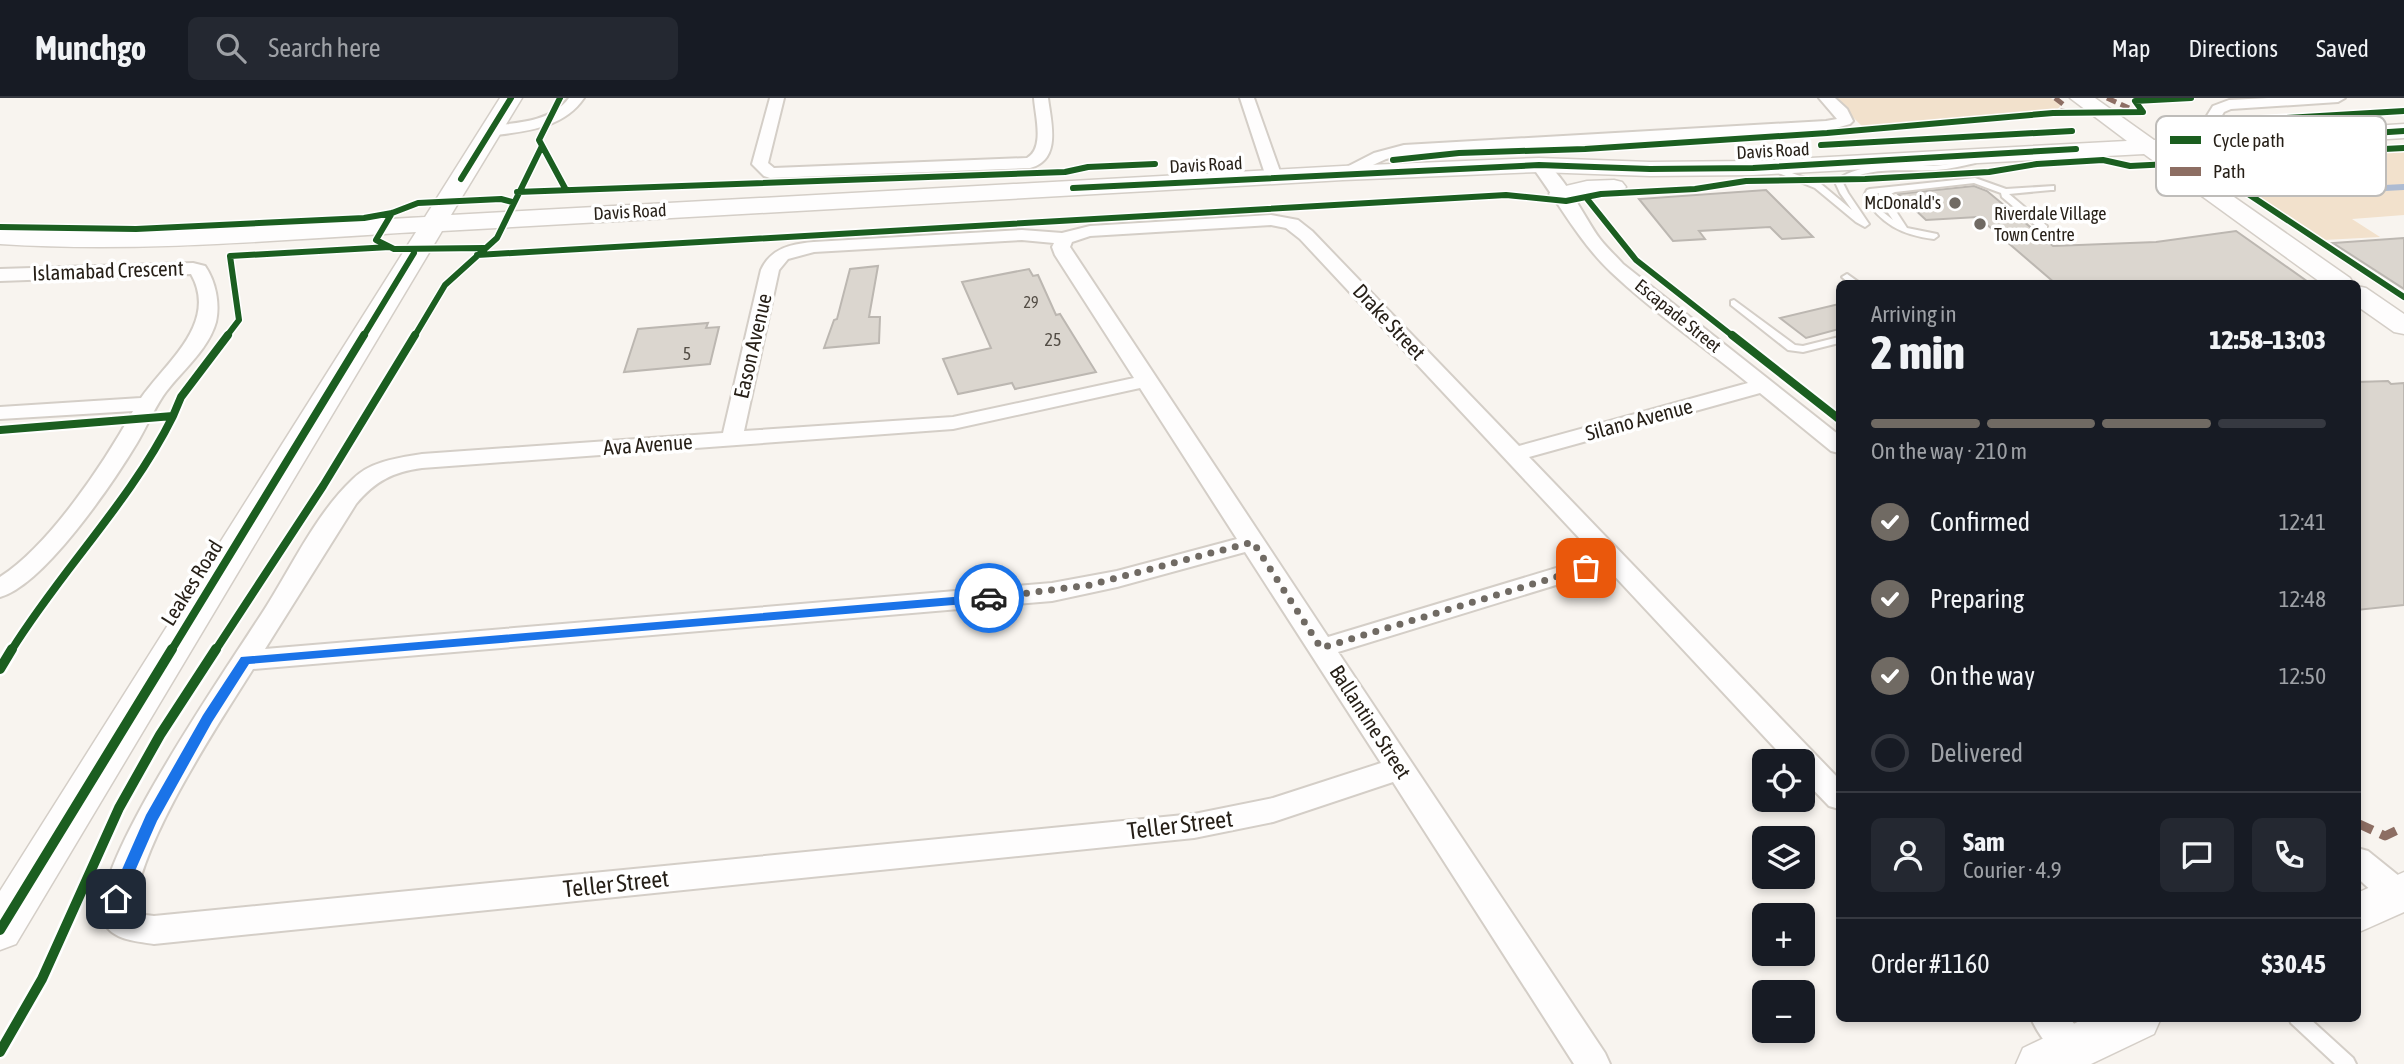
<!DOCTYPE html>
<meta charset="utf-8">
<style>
body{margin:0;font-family:"Asap Condensed",sans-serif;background:#242831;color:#f1f3f6;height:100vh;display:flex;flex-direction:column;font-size:26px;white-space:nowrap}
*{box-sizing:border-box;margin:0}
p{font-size:23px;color:#9ea1a6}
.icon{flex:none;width:38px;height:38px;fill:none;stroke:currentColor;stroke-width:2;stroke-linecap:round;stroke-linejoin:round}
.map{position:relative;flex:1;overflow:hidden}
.sheet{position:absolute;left:1836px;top:182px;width:525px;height:742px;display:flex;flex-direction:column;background:#171b24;border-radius:10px;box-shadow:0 4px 10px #0003}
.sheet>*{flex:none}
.controls{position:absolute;left:1752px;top:651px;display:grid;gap:14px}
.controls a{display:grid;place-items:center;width:63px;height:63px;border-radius:10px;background:#171b24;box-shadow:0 4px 10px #0003;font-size:35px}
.pin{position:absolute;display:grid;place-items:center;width:60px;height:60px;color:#fff;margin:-30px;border-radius:14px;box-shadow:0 4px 10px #0006}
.courier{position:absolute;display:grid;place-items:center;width:70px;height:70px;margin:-35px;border:5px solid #1a73e8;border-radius:50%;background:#fff;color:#222;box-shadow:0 2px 9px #0007}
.headline em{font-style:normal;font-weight:800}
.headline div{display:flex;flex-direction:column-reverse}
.headline{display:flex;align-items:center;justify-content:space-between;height:119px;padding:0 35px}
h1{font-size:46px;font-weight:800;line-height:52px}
.bar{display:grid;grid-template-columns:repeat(4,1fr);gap:10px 7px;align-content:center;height:84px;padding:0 35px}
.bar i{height:9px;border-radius:5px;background:#363941}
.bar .on{background:#706a63}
.bar p{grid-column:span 4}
.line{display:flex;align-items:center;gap:18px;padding:0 35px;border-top:2px solid #363941}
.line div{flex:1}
.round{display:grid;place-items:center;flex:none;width:74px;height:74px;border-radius:10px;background:#242831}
ol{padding:0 35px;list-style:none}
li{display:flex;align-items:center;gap:21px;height:77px}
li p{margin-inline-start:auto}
li .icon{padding:7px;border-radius:50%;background:#706a63;color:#fff;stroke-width:4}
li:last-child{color:#9ea1a6}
li i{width:38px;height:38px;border:4px solid #363941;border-radius:50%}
header{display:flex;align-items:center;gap:42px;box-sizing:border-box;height:98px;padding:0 35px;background:#171b24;border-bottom:2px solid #363941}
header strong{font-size:33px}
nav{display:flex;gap:38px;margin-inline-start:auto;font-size:24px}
.search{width:490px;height:63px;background:#242831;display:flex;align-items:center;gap:18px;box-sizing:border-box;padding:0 24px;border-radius:10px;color:#9ea1a6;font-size:26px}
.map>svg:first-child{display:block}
</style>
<header>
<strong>Munchgo</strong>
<div class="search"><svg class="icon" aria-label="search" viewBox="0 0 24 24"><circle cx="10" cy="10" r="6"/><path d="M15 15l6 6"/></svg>Search here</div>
<nav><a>Map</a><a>Directions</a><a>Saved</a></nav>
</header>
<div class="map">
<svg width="2404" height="966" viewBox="0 0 2404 966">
<rect width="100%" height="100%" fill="#f8f4ef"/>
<path fill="#f2e1cc" d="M 1833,0 L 2051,0 L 2061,7 L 2056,13 L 1863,29 Z
M 2404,50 L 2404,117 L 2352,121 L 2380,139 L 2324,142 L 2231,80 L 2226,74 L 2235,61 Z"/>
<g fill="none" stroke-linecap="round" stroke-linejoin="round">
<path stroke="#adbbd2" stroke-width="6" d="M 2243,76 C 2297,91 2348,93 2404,89"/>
</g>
<path fill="#dbd6cf" stroke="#bcb7b1" stroke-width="2" d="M 1974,88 L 1987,93 L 2053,148 L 2156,144 L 2236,133 L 2311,186 L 2056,186 L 1978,119 L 1926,122 L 1898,96 Z
M 1766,92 L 1813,139 L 1782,141 L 1770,129 L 1699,133 L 1705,141 L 1673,143 L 1639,101 Z
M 2404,140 L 2404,191 L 2333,145 Z
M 878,168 L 869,219 L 880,219 L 879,245 L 824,250 L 834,222 L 837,221 L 850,171 Z
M 1029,171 L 1033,178 L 1038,177 L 1056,217 L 1060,216 L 1096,274 L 1015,291 L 1012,285 L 958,296 L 943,261 L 991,250 L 962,184 Z
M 1839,206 L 1839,231 L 1806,240 L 1780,220 Z
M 708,225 L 706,230 L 719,229 L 710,266 L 624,274 L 638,231 Z
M 2388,283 L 2391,286 L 2404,285 L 2404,507 L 2357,512 L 2357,284 Z"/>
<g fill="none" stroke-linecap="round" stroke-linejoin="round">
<g stroke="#d4cec7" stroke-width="4">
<path id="lane" d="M 1972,61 L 1975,61 L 1975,65 C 1962,68 1950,71 1936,72 C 1907,74 1869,67 1843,85 L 1848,95 L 1869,126 L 1865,129 L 1856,124 L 1815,90 L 1769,71 L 1776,69 L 1821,86 L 1852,112 L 1840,95 L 1835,84 C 1859,62 1903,69 1933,68 C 1947,67 1959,64 1972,61 Z
M 1975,80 L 2006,91 L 2054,88 L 2054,92 L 2051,92 L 2009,96 L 2047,128 L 2047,132 L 2041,132 L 2002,99 L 2001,95 L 1974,85 L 1895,94 L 1886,98 L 1907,130 L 1937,136 L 1938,138 L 1934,141 C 1902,137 1880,126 1864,98 L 1867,92 L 1870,91 ZM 1879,95 L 1878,100 L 1893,122 L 1883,114 L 1872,98 Z
M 1847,176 L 1861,186 L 1850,186 L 1842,179 Z
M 1734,202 L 1795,247 L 1803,248 L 1839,239 L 1839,245 L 1803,254 L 1788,252 L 1731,207 L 1731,203 Z
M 2289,920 L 2309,920 L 2353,960 L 2356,966 L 2335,966 L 2291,925 Z"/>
</g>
<g stroke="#d4cec7" stroke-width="4">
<path id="street" d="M 569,0 L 584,0 C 563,31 525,33 490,38 L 482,33 L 490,28 C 517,25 551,24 569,0 Z
M 770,0 L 784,0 L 768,65 L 774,70 L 1027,60 C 1045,50 1035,17 1034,0 L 1048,0 C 1051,24 1062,62 1030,70 L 770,80 L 764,78 L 752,66 Z
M 1240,0 L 1254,0 L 1282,79 L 1280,82 L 1268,82 L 1266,79 Z
M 1819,0 L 1835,0 L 1847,11 L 1853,23 L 1850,26 L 1826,33 L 1404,57 L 1386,61 L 1349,78 L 1343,80 L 1335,75 L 1374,55 L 1404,47 L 1826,23 L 1837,21 Z
M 2268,0 L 2345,0 L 2338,4 L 2231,11 L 2224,14 L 2216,27 L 2206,27 L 2203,24 L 2213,8 L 2229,2 Z
M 1539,62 C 1560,67 1586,123 1600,141 C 1607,150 1616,158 1623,166 L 1839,337 L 1839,355 L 1831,353 L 1760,295 L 1529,359 L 1839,681 L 1839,711 L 1829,708 L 1802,680 L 1802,663 L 1787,663 L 1608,471 L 1338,554 L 1605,955 L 1610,966 L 1574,966 L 1393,684 L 1273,724 L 1194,740 L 154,846 C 135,843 106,842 102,817 C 94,761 232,563 266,509 C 293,466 316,416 353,381 C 371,363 398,360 422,356 L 723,335 L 761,172 C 771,150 791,146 814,144 L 1022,132 L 1062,135 L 1090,128 L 1271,117 L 1298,122 L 1312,133 L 1519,348 L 1748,285 C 1703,248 1653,214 1611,174 C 1579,144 1557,102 1531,67 ZM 1271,127 L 1286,130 L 1300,141 L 1596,458 L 1328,539 L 1070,149 L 1072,144 L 1090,138 ZM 1022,142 L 1054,145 L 1052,149 L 1055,157 L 1134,280 L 953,319 L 744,333 L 779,172 L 788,161 L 814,154 ZM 1140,290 L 1237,441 L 1117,473 L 1052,485 L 265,551 L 356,406 C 375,383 393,374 422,370 L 953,331 ZM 1245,454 L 1381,665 L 1273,700 L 1194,716 L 154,818 L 137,816 L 134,813 C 138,747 216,630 253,571 L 1052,503 L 1117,489 Z
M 193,165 L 205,168 C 216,184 220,206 216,224 C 208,253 179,275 163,298 C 153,313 146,330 137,345 C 113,385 44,487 0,499 L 0,479 C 50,447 104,365 133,313 L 0,321 L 0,309 L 141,300 C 166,264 219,225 191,176 L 0,183 L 0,171 Z
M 2357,750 L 2368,753 L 2404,782 L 2404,807 C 2387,811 2370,790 2357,780 Z
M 2031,920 L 2069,920 L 2086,939 L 2091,950 L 2086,961 L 2074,966 C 2055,959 2039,939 2031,920 Z"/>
</g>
<g stroke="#d4cec7" stroke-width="3">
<path id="secondary" d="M 500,0 L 522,0 L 451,117 L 1343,68 L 1539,60 L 1650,64 L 1753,63 L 2127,43 L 2070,0 L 2095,0 L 2154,42 L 2404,26 L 2404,40 L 2171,55 L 2350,180 L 2354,186 L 2323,186 L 2144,56 L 1753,77 L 1650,78 L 1539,74 L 1343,82 L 442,133 L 16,846 L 0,852 L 0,793 L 416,134 C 278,142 138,155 0,146 L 0,130 C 141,140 284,127 425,119 Z
M 1614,82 L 1622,84 L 1626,89 L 1622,94 C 1612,97 1561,103 1553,101 L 1549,96 L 1553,91 L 1587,83 Z
M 2357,188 L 2366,190 L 2404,216 L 2404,236 L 2394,234 L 2357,208 Z
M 2404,774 L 2404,814 L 2357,835 L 2357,795 Z
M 2086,920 L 2161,920 L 2154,936 L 2091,966 L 2016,966 L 2023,950 Z"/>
</g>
<use href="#lane" fill="#fefdfd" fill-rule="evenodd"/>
<use href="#street" fill="#fefdfd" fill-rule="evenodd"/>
<use href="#secondary" fill="#fefdfd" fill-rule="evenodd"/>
<path stroke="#8d6e63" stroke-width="5" stroke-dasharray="10 5" stroke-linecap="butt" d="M 2055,0 L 2064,7 L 2062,15
M 2107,0 L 2129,10"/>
<path stroke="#8d6e63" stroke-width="9" stroke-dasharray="17 9" stroke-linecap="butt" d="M 2357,725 L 2385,738 L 2404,729"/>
<g stroke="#fff" stroke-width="9">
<path id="cycleway-far2" d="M 560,0 L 539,42 L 566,92
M 2168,27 L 2404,13
M 1821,47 L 2072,33
M 2194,47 L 2404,33
M 1393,62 L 1459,55 L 1585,51 L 1827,35 L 2053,15 L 2143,14 L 2135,3 L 2191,0
M 2223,67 L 2221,74 L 2227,82 L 2404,199
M 461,81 L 511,0
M 1073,90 L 1539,67 L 1650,71 L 1753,70 L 2076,51
M 517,94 L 1065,74 L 1088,69 L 1155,66
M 1588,102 L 1636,162 L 1734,239
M 392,115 L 376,142 L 394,151 L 484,150
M 0,129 L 136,131 L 364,120 L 392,115 L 418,105 L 501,101 L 512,104
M 477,157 L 1506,97 L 1566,103 L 1601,96 L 1695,91 L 1746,83 L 1865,81 L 1989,74 L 2037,66 L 2103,62 L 2130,68 L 2210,64 L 2223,67 L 2227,59 L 2404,50
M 226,239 L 239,222 L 230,158 L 390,149
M 363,239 L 414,155
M 414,239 L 445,187 L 497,140 L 542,48"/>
</g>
<g stroke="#fff" stroke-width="12">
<path id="cycleway-far1" d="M 1732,237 L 1839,321
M 0,332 L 173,318 L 181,299 L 228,237
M 11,553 C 61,472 131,403 173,318
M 171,553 L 364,237
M 215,553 L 323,388 L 415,237"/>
</g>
<g stroke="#fff" stroke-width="15">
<path id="cycleway" d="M 0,571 L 12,551
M 0,832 L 172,551
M 0,954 L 42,881 L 119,710 L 160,637 L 216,551"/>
</g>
<use href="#cycleway-far2" stroke="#1b5e20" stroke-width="6"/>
<use href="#cycleway-far1" stroke="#1b5e20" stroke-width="8"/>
<use href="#cycleway" stroke="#1b5e20" stroke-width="10"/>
</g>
<path fill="#1a73e8" d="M 989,496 L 995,500 L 989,504 L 249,566 L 212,624 L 157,723 L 121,805 L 116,807 L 109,801 L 146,717 L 203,617 L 241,559 Z"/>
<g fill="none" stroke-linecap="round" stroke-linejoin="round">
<path stroke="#706a63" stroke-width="7" stroke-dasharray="0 12.6" d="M 989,500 L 1090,487 L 1253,444 L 1321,550 L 1586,470"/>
</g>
<g fill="#706a63" stroke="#fff" stroke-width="2.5">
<circle cx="1955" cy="105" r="7"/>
<circle cx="1980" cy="126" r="7"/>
</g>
<g text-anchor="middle" stroke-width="7" stroke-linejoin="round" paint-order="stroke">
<g font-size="16" fill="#534d45">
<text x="1031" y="210">29</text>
</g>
<g font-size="18" fill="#261f17" stroke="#fff">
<text transform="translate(1773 53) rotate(-3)" y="6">Davis Road</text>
<text transform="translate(1206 67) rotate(-3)" y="6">Davis Road</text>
<text transform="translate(630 114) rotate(-3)" y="6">Davis Road</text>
<text transform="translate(1678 218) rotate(39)" y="6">Escapade Street</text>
</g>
<g font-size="18" fill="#261f17" stroke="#fff" text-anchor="end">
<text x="1941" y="111">McDonald's</text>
<text x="1994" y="122" text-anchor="start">Riverdale Village<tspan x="1994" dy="21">Town Centre</tspan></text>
</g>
<g font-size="18" fill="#534d45">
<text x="1053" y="248">25</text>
<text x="687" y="262">5</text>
</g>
<g font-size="21" fill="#261f17" stroke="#fff">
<text transform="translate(108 173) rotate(-2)" y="7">Islamabad Crescent</text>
<text transform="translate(1389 224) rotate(47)" y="7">Drake Street</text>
<text transform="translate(753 248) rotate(-77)" y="7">Eason Avenue</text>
<text transform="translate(1639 322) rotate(-15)" y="7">Silano Avenue</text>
<text transform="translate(648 347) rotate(-4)" y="7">Ava Avenue</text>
<text transform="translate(192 485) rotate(-58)" y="7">Leakes Road</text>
<text transform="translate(1370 624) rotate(57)" y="7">Ballantine Street</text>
</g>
<g font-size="24" fill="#261f17" stroke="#fff">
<text transform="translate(1180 727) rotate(-7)" y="8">Teller Street</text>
<text transform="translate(616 786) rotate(-6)" y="8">Teller Street</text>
</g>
</g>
<rect x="2156" y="18" width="230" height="80" rx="10" fill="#fff" stroke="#bebcb9" stroke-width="2"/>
<rect x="2170" y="38" width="31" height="8" fill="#1b5e20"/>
<rect x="2170" y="69" width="31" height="9" fill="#8d6e63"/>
<g font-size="19" fill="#261f17">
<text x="2213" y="49">Cycle path</text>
<text x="2213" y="80">Path</text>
</g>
</svg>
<div class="controls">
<a><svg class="icon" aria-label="locate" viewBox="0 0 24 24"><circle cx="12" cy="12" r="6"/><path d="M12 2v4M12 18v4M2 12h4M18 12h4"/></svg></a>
<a><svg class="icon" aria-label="layers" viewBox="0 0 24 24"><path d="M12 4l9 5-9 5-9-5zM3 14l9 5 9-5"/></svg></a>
<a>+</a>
<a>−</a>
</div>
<div class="pin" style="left:1586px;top:470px;background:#ea580c"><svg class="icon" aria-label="bag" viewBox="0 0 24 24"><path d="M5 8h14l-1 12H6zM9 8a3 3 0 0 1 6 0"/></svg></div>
<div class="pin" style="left:116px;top:801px;background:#1f2937"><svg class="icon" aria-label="home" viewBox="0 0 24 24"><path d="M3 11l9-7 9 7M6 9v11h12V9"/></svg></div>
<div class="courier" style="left:989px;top:500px"><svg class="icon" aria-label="car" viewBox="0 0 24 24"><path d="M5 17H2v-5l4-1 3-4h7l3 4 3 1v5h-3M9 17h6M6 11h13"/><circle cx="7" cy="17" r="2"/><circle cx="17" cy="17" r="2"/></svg></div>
<section class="sheet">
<div class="headline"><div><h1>2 min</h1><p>Arriving in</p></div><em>12:58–13:03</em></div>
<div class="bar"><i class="on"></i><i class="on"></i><i class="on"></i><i></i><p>On the way · 210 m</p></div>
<ol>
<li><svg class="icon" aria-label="check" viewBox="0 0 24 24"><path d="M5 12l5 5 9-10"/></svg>Confirmed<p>12:41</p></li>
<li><svg class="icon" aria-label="check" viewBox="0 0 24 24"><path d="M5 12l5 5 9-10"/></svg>Preparing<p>12:48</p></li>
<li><svg class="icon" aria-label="check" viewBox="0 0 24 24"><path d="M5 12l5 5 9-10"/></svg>On the way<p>12:50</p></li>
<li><i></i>Delivered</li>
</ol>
<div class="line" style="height:126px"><a class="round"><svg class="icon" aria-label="person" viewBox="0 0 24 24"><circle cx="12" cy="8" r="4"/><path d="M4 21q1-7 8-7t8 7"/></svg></a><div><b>Sam</b><p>Courier · 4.9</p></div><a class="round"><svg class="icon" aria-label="chat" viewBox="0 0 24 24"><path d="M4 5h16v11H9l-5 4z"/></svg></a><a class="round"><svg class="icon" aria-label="phone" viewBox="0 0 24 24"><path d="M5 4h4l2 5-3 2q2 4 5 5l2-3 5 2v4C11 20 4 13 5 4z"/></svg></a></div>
<div class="line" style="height:91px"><div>Order #1160</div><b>$30.45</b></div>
</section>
</div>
